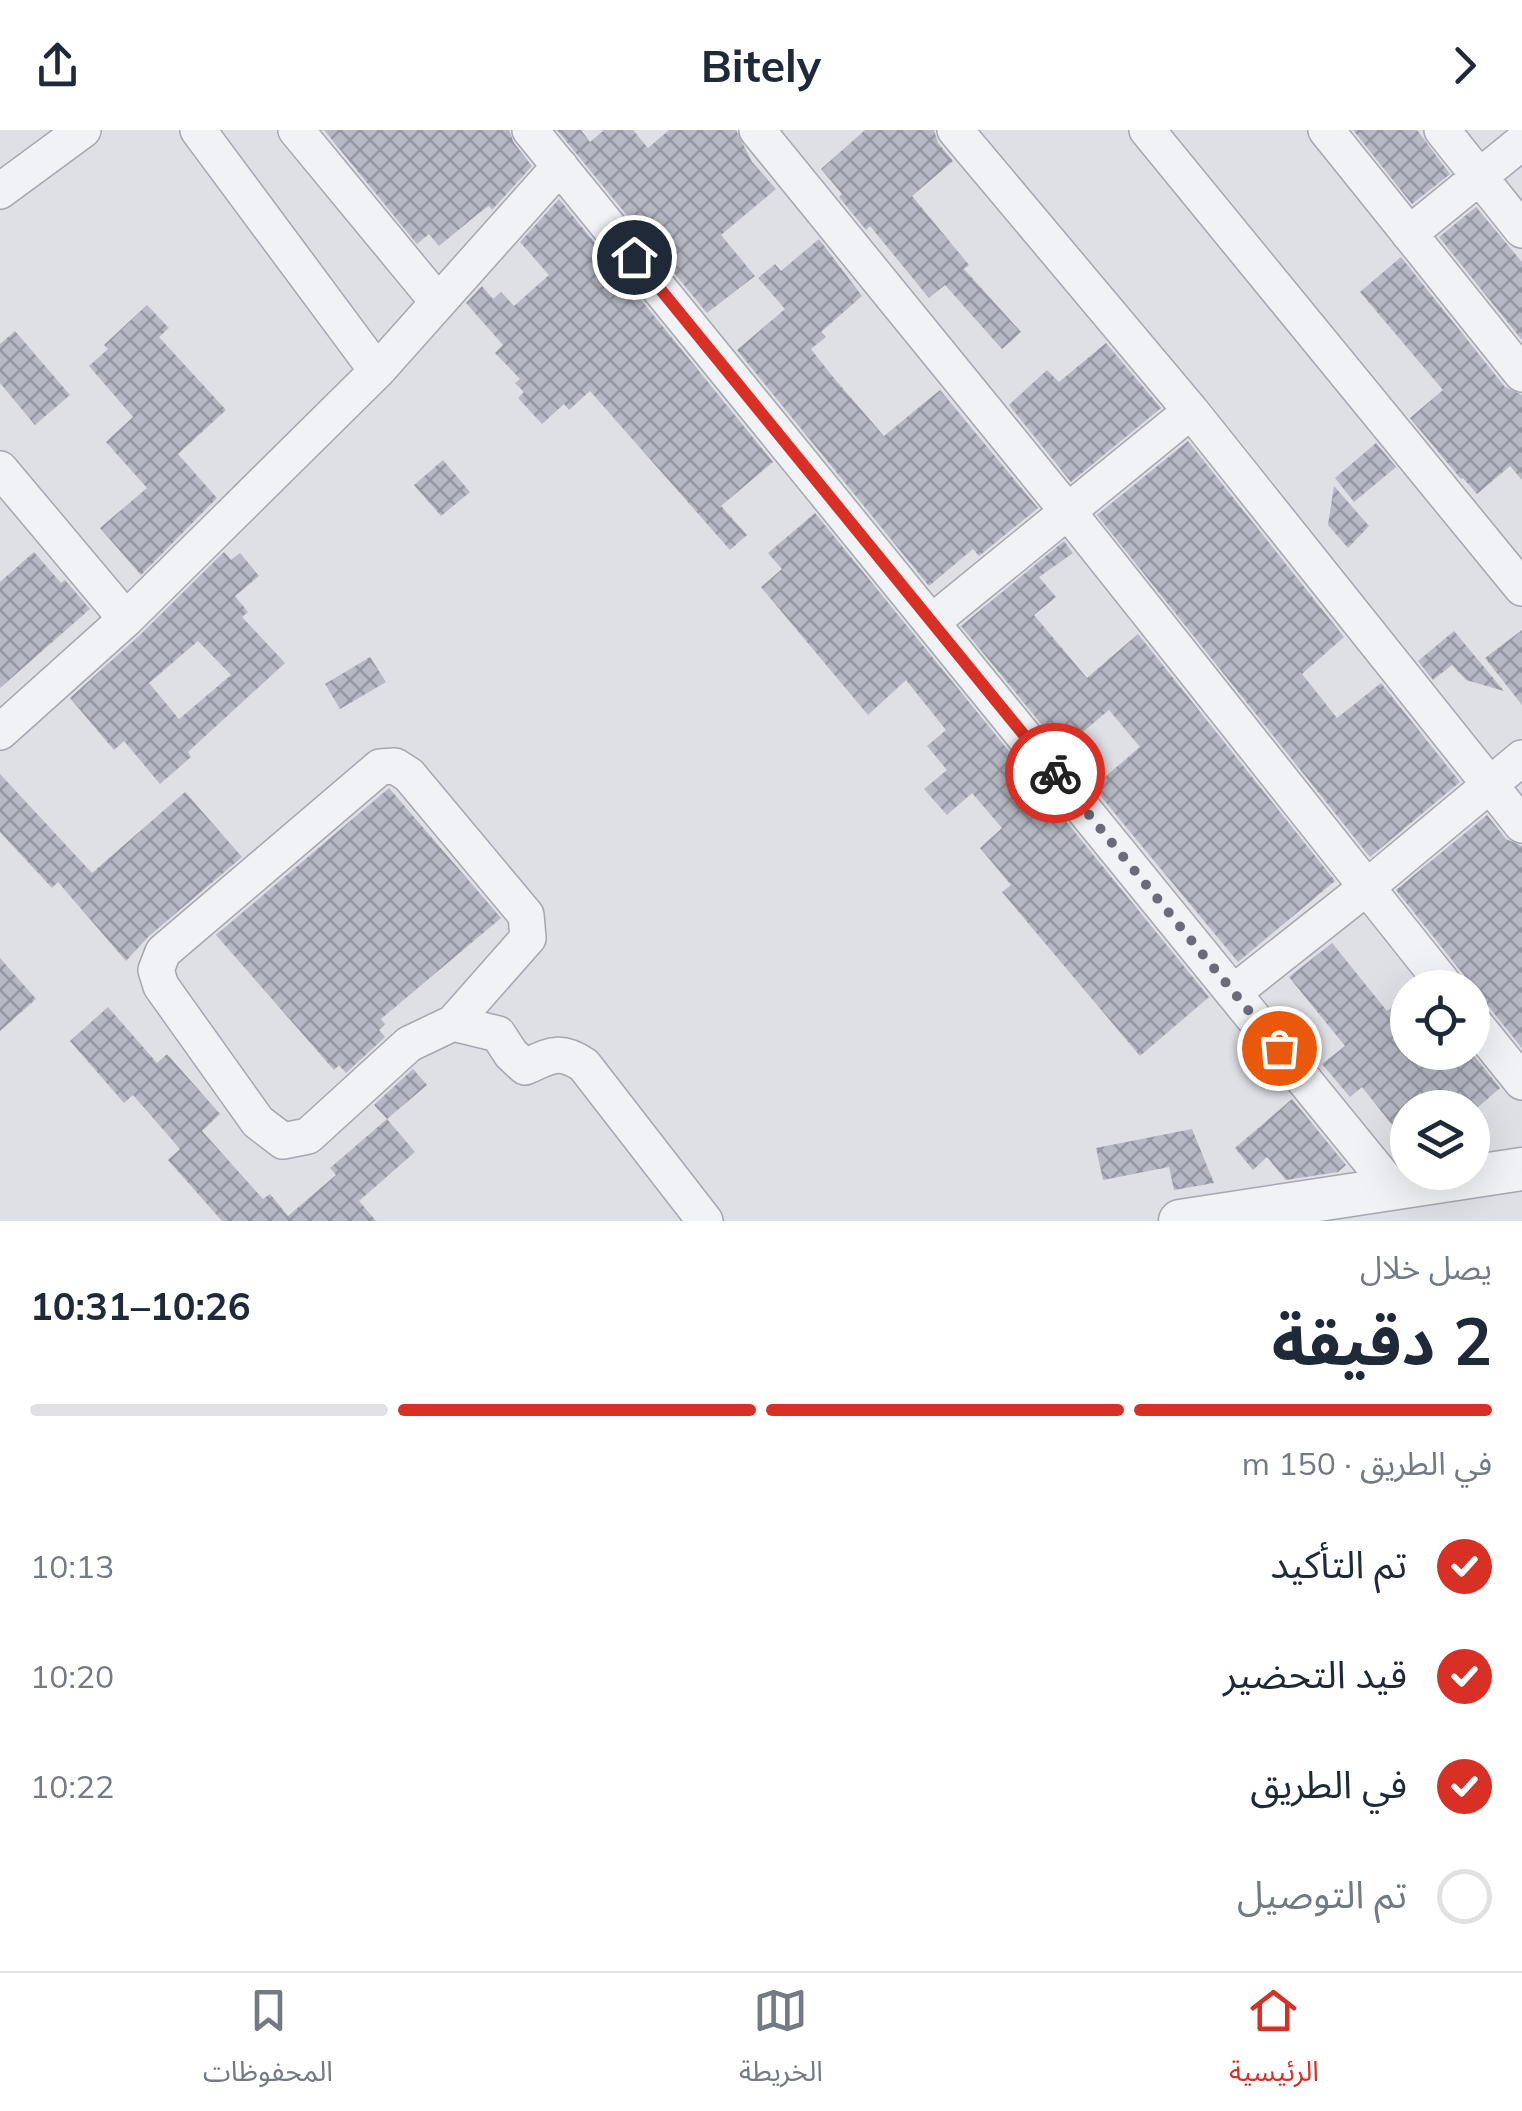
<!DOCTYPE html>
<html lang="ar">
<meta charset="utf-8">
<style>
body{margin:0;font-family:Mulish,"Noto Sans Arabic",sans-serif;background:#f2f2f3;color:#1f2937;direction:rtl;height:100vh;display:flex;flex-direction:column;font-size:38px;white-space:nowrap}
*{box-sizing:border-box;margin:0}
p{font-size:32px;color:#747a83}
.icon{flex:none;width:55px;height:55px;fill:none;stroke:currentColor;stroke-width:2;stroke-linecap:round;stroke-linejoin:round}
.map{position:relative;height:1091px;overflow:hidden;direction:ltr}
.panel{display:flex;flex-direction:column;background:#fff;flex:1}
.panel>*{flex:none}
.fabs{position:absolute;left:1390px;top:840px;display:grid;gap:20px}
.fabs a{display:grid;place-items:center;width:100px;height:100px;border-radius:50%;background:#fff;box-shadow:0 10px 40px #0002;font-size:50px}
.pin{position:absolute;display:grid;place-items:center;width:85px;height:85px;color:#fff;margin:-42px;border:5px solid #fff;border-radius:50%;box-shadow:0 2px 10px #0007}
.courier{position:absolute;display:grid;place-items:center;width:100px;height:100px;margin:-50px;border:8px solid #d93025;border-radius:50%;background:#fff;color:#222;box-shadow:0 2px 12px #0007}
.head em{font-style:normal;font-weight:700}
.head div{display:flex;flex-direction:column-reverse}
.head{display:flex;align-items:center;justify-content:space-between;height:170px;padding:0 30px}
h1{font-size:65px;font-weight:700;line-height:75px}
.bar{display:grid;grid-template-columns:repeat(4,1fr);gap:15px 10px;align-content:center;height:120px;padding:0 30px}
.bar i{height:12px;border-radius:8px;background:#e0e1e3}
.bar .current{background:#d93025}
.bar p{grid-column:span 4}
ol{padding:0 30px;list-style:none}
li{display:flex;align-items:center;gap:30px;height:110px}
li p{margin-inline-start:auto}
li .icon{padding:10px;border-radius:50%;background:#d93025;color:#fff;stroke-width:4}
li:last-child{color:#747a83}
li i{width:55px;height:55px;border:5px solid #e0e1e3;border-radius:50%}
header{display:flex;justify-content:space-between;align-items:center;height:130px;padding:0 30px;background:#fff;font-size:45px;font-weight:700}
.tabs{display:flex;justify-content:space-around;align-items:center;height:140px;border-top:2px solid #e0e1e3;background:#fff;font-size:28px;color:#747a83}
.tabs a{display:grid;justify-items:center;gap:5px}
.tabs .current{color:#d93025}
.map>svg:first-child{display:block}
</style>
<header><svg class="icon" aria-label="forward" viewBox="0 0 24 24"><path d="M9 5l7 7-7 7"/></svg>Bitely<svg class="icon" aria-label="share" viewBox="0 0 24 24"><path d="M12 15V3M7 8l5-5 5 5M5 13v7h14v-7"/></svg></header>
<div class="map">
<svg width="1522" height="1091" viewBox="0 0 1522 1091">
<defs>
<pattern id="building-cross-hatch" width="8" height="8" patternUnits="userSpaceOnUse" patternTransform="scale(2.5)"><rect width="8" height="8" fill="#b6b9c3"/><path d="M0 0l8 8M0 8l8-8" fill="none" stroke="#9497a0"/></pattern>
</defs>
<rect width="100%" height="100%" fill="#dfe0e6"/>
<path fill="url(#building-cross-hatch)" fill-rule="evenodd" d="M 324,0 L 509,0 L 514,13 L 532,36 L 492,80 L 489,76 L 479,83 L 439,116 L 429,104 L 417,114 Z
M 557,0 L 581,0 L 590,12 L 604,0 L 633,0 L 648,18 L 669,0 L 736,0 L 752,32 L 776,59 L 721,105 L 755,146 L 707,183 Z
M 865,0 L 934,0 L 938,13 L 953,31 L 912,66 L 969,135 L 964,139 L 1021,202 L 1002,219 L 945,155 L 929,168 L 870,96 L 866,100 L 839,67 L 842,64 L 821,39 Z
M 1353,0 L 1417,0 L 1450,44 L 1412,74 Z
M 559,69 L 773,332 L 721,376 L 747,405 L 730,420 L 590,261 L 569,280 L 564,274 L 542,294 L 518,268 L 524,262 L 515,253 L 520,249 L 495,223 L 503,215 L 466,173 L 482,156 L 493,169 L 501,162 L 514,176 L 549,145 L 520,112 Z
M 1476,77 L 1522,132 L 1522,210 L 1439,107 Z
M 819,109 L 862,166 L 821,202 L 826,207 L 811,219 L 833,247 L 884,306 L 940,260 L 1038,378 L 979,426 L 973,419 L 929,456 L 737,220 L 785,179 L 758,148 L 775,134 L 781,141 Z
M 1401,127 L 1505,257 L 1522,265 L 1522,350 L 1510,336 L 1477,364 L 1463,348 L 1461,349 L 1410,288 L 1443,260 L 1360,162 Z
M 147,175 L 169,198 L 159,207 L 226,280 L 178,324 L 217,368 L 141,445 L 100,398 L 147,358 L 106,312 L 133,287 L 89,236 L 108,219 L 104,215 Z
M 15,201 L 70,265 L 35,295 L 0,253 L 0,214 Z
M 1106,213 L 1161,278 L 1071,352 L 1009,275 L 1047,240 L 1059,252 Z
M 1188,311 L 1344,507 L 1302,544 L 1337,588 L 1381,553 L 1460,652 L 1370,727 L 1097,385 Z
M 1376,313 L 1396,337 L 1354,372 L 1335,348 Z
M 443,330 L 470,362 L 441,386 L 414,355 Z
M 1334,356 L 1369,396 L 1348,418 L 1328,395 Z
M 815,383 L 1209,867 L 1140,926 L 1002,762 L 1011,755 L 980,718 L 1002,698 L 972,663 L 947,685 L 924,659 L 947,640 L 927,616 L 946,600 L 906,550 L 868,585 L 761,457 L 782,439 L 768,423 Z
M 1064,411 L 1073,423 L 1039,447 L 1056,467 L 1034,485 L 1087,548 L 1138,504 L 1335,751 L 1238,832 L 1093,657 L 1140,617 L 1109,580 L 1072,611 L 1066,605 L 1056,612 L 961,496 Z
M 34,422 L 61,453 L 65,450 L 90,479 L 0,558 L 0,452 Z
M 224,422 L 231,430 L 240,423 L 259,446 L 235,466 L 248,482 L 242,487 L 285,533 L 188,622 L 191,627 L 160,654 L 124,611 L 114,620 L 70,568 L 140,505 ZM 198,511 L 231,545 L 179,589 L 149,553 Z
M 1522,500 L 1522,575 L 1485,528 Z
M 1454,501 L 1504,561 L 1466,550 L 1452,535 L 1433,550 L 1418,531 Z
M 370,527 L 386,552 L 340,579 L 325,554 Z
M 0,644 L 92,743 L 185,662 L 242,727 L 149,806 L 126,831 L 58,752 L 52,758 L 0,702 Z
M 389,658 L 501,788 L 381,889 L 385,894 L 379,900 L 385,907 L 346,943 L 339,935 L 334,940 L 216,805 Z
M 1487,685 L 1506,709 L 1522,716 L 1522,918 L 1489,877 L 1474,870 L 1472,858 L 1468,858 L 1464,845 L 1396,760 Z
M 1332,813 L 1387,881 L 1408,864 L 1408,922 L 1471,922 L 1500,958 L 1477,978 L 1408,978 L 1408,1015 L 1362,957 L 1350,967 L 1322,934 L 1345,916 L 1289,847 Z
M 0,828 L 36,869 L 0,901 Z
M 108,877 L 157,933 L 167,924 L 220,984 L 202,1001 L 263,1069 L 270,1064 L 288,1086 L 336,1045 L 330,1038 L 387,989 L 415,1022 L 359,1071 L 376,1091 L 222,1091 L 168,1030 L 180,1019 L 133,965 L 124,973 L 70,911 Z
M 413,939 L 427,955 L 387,989 L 374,975 Z
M 1292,969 L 1346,1035 L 1338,1042 L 1286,1050 L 1267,1027 L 1253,1040 L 1235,1018 Z
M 1192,999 L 1214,1053 L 1174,1060 L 1169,1037 L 1103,1050 L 1096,1018 Z"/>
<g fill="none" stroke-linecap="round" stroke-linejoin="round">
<g stroke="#a5a7b0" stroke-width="38">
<path id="minor" d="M 198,0 L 377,241
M 296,0 L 438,172
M 530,0 L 1393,1059
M 757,0 L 1069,383 L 1447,858
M 955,0 L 1191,281 L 1522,695
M 1147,0 L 1522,458
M 1326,0 L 1522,244
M 1442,0 L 1522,100
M 0,61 L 83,0
M 1409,104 L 1522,12
M 0,339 L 126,489
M 932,492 L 1191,281
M 0,602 L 126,489 L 377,241 L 560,36
M 1233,863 L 1367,757 L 1522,628
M 1472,890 L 1522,952
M 453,893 L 528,808 L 526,785 L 409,645 L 395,636 L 380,637 L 163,822 L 156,840 L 161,856 L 258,992 L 283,1011 L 308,1006 L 409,914 L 453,893 L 498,904 L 511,924 L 525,937 C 550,926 559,918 584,935 L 705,1091"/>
</g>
<g stroke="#a5a7b0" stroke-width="45">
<path id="tertiary" d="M 1180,1091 L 1522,1039"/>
</g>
<use href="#minor" stroke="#f1f2f5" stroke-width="35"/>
<use href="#tertiary" stroke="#f1f2f5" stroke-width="42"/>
</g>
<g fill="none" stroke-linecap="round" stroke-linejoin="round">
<path stroke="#696c78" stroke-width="10" stroke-dasharray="0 18" d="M 1055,643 L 1279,918"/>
<path stroke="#d93025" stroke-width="12" d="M 634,127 L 1055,643"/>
</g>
</svg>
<div class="fabs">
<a><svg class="icon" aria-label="locate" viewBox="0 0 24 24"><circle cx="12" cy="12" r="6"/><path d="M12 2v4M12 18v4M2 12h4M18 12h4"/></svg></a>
<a><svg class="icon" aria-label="layers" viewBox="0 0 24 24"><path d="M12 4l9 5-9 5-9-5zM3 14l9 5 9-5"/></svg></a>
</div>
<div class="pin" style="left:1279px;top:918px;background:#ea580c"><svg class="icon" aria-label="bag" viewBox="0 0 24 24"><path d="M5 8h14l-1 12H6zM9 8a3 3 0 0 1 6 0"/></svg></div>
<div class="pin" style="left:634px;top:127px;background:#1f2937"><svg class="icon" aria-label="home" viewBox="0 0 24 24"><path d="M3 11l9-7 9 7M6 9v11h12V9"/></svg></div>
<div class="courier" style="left:1055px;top:643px"><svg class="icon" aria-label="bike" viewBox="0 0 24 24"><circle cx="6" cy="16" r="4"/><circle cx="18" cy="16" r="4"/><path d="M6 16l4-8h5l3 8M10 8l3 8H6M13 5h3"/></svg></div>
</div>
<section class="panel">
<div class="head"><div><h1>2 دقيقة</h1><p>يصل خلال</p></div><em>10:26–10:31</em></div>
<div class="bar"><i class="current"></i><i class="current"></i><i class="current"></i><i></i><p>في الطريق · 150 m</p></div>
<ol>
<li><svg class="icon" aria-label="check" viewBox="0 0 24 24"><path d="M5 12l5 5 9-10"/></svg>تم التأكيد<p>10:13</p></li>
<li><svg class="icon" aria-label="check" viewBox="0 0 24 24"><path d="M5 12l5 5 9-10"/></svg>قيد التحضير<p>10:20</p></li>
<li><svg class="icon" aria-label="check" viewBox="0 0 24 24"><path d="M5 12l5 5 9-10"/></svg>في الطريق<p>10:22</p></li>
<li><i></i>تم التوصيل</li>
</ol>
</section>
<nav class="tabs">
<a class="current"><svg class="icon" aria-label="home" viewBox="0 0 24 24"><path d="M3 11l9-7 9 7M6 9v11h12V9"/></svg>الرئيسية</a>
<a><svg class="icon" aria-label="map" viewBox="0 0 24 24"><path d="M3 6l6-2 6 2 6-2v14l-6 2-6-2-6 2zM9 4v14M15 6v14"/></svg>الخريطة</a>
<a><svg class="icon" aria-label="saved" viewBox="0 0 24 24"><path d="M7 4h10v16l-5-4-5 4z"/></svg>المحفوظات</a>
</nav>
